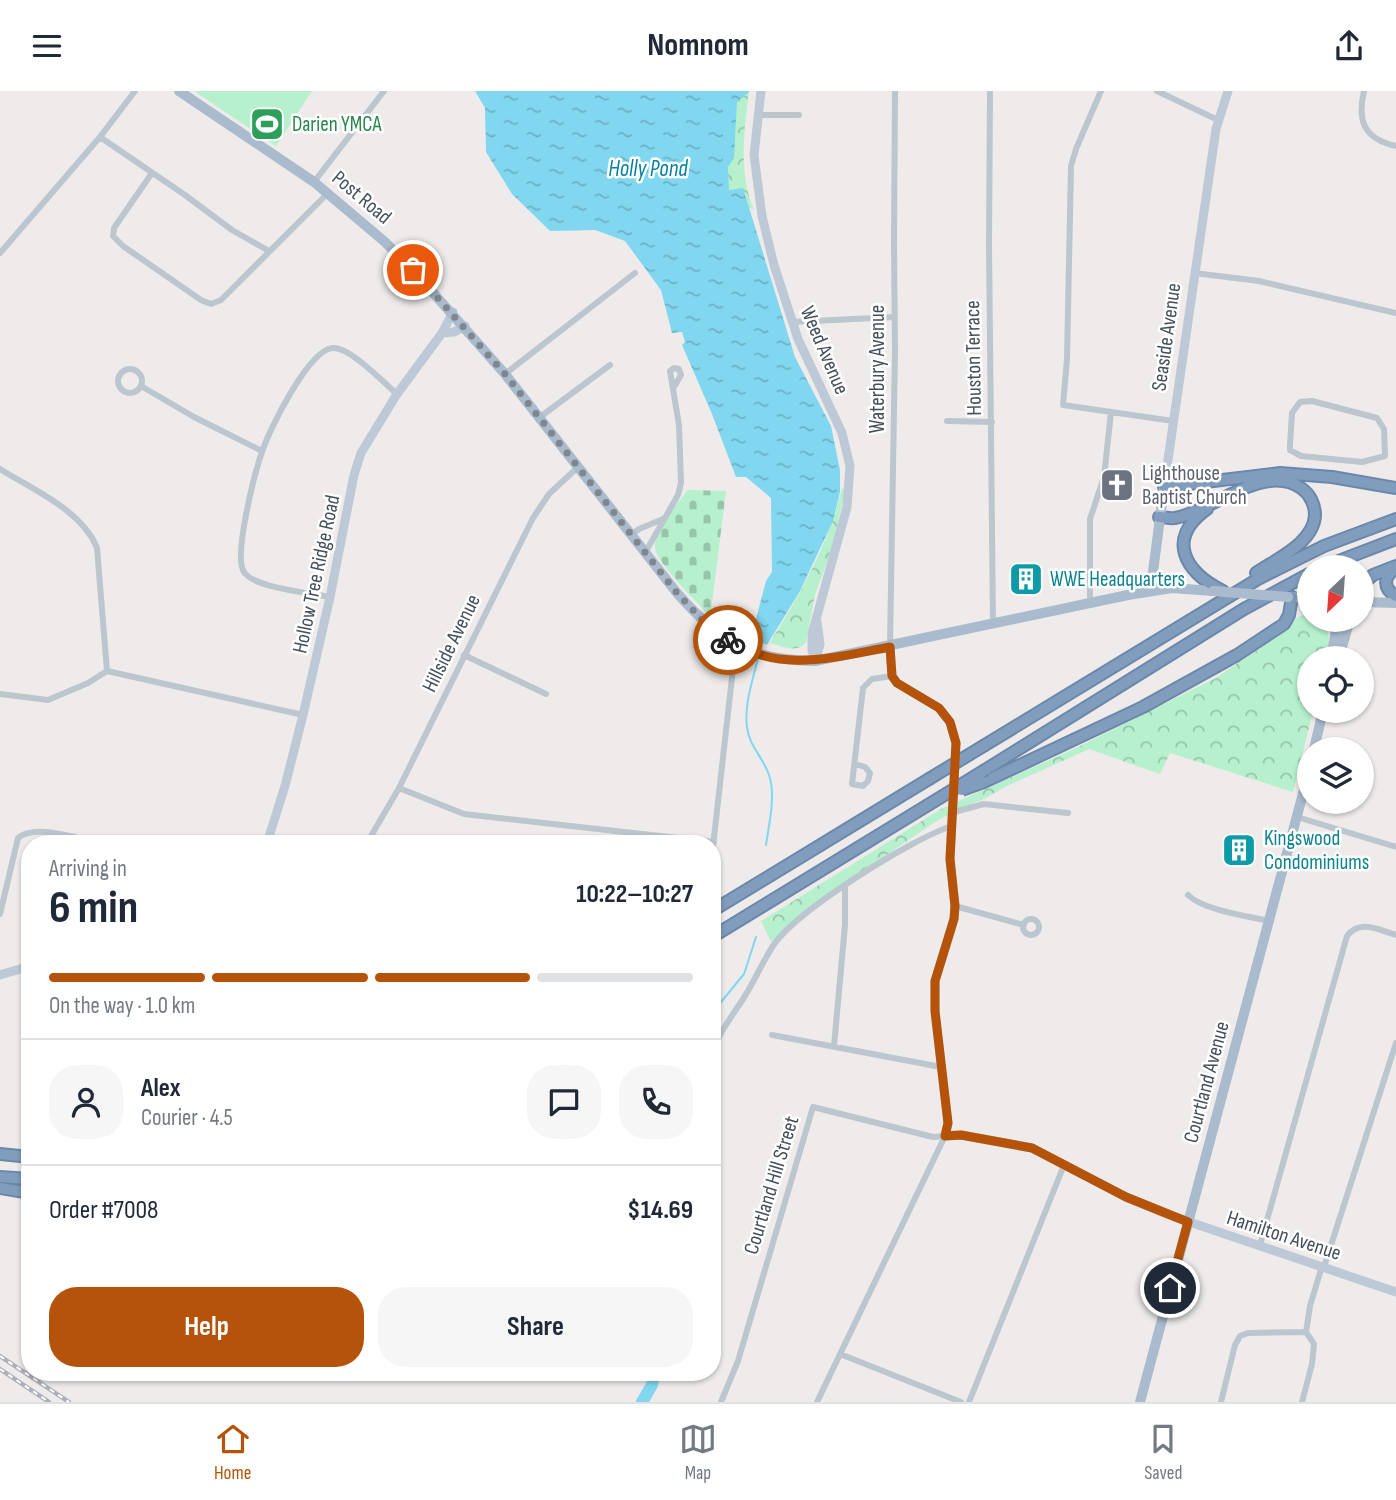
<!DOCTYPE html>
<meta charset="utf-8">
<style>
body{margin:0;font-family:"Sofia Sans Condensed",sans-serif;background:#f6f6f7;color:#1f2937;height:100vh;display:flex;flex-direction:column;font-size:26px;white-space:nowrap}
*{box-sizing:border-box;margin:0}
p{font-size:23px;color:#747a83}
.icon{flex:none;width:38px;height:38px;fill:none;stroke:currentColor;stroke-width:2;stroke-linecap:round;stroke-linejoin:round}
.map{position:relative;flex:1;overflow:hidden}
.panel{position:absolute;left:21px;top:744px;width:700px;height:546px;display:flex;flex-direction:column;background:#fff;border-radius:28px;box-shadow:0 2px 5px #0004}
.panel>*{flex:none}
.needle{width:46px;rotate:205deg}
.controls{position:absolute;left:1297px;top:464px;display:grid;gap:14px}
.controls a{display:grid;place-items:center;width:77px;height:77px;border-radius:50%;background:#fff;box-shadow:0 2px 5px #0004;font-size:35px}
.pin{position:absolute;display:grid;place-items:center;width:60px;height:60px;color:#fff;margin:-30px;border:4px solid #fff;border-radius:50%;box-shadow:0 2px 7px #0007}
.courier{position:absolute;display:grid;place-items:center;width:70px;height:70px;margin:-35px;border:5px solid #b45309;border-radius:50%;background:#fff;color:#222;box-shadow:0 2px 9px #0007}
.overview em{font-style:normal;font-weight:700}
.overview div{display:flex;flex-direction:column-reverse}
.overview{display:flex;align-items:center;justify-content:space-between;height:119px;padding:0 28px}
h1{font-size:46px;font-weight:700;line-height:52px}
.bar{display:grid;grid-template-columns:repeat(4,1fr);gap:10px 7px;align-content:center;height:84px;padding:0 28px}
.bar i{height:9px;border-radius:5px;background:#e0e1e3}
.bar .selected{background:#b45309}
.bar p{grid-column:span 4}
.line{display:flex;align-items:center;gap:18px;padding:0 28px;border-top:2px solid #e0e1e3}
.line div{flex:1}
.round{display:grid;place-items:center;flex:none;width:74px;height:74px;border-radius:28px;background:#f6f6f7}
.primary-button{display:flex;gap:14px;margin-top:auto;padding:14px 28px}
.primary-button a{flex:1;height:80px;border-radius:28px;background:#b45309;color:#fff;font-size:28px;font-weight:700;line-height:80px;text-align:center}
.primary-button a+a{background:#f6f6f7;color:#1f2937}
header{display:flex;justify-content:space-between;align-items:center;height:91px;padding:0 28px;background:#fff;font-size:32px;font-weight:700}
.tabs{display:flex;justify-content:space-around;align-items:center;height:98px;border-top:2px solid #e0e1e3;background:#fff;font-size:19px;color:#747a83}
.tabs a{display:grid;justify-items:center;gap:4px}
.tabs .selected{color:#b45309}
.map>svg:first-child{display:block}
</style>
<header><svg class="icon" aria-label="menu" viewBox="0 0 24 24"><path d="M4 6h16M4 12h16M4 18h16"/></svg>Nomnom<svg class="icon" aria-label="share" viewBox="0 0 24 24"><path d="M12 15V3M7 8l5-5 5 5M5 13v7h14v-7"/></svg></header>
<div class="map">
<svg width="1396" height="1311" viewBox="0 0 1396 1311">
<defs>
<pattern id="forest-crowns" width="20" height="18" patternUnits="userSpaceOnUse" patternTransform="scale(1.75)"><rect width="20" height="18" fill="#b6f0cd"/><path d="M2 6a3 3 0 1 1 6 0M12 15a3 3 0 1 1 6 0" fill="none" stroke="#96c5a9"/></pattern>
<pattern id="cemetery-stones" width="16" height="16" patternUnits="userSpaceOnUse" patternTransform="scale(1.75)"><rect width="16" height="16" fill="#b6f0cd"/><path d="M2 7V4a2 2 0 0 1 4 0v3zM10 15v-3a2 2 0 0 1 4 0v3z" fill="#96c5a9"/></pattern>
<pattern id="water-ripples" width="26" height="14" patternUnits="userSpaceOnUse" patternTransform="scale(1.75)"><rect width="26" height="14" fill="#81d7f0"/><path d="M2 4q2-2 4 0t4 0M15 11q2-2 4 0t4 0" fill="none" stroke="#6bb1c5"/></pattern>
</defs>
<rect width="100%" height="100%" fill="#efebeb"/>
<path fill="#b6f0cd" d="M 194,0 L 312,0 L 276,55 Z"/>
<path fill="url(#forest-crowns)" d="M 749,0 C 744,40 738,82 754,119 L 733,110 L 718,73 L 726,20 Z
M 842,397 L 846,399 L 830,462 L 815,504 L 806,551 C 797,563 782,555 770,552 C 801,501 828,455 842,397 Z
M 1309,522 L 1309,528 L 1323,529 C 1331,542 1329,553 1326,567 L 1309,567 L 1309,620 L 1313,620 L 1293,701 L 1170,662 L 1160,683 L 1089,658 L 1005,696 L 982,709 L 965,715 L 935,731 L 807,818 L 771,851 L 761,830 L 941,718 L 1074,658 L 1216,587 L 1281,543 L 1298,526 Z"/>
<path fill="url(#cemetery-stones)" d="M 688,399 L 726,400 L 711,520 L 706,521 C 696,510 654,469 655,456 C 655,435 676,415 688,399 Z"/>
<path fill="url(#water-ripples)" d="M 475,0 L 750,0 L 737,11 L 734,67 L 728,76 L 729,99 L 743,97 L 795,266 L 831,335 L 840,379 L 840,401 L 833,430 L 800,500 L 767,554 L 751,547 L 766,490 L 772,481 L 771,407 L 746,386 L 736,386 L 712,323 L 682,254 L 685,251 L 682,241 L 672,242 L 661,199 L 625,150 L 595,139 L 550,140 L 512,103 L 486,61 L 485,17 Z"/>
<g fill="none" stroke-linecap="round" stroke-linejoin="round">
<path stroke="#81d7f0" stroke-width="2" d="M 758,567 C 753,589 744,613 747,636 C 749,655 763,666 769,684 C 776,704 769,733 766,754
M 712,922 L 744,883 L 756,846"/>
<path stroke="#81d7f0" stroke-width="12" d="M 642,1311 L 652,1294 L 654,1281"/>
<g stroke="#6b88aa" stroke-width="14">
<path id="highway" d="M 1164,396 L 1280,382 L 1332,386 L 1396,397
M 1207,418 C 1165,448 1185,481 1223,500
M 1159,426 C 1165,426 1170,428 1175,427 C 1211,421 1264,371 1301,397 C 1310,403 1315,414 1315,424 C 1314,452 1276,468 1256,482
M 1323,476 L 1396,448
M 1395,478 C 1383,486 1383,498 1396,505
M 1362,494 L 1373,484 L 1396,475
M 985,654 L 1258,488 L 1324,455 L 1396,428
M 985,679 L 1244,518 L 1309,483
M 984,691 L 1143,616 L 1237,564 L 1284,533 L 1289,524 L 1292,506
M 712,820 L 929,688
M 712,846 L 946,703
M 0,1063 L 30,1066
M 0,1086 L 30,1088
M 0,1097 L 30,1102"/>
</g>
<path stroke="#bbc6cf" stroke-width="6" d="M 990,0 L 989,154 L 993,534
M 1101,0 L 1076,58 L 1071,75 L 1067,268 L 1063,314 L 1173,330
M 1157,0 L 1218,29
M 1364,0 C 1357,30 1364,48 1396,55
M 758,24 L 799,24
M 100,46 L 185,104 L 232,139 L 269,160
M 152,82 L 114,137 L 113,145 L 123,155 L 201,209 L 211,213 L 221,209 L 328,102
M 314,91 L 384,0
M 0,162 L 100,46 L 135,0
M 1194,182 L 1259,190 L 1396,222
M 792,231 L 895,226
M118 290a12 12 0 1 1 24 0a12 12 0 1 1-24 0Z
M 505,283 L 635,182
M 141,295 L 194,326 L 262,360
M 1312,310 L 1377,327 L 1384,338 L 1385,365 L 1362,371 L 1301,365 L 1290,359 L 1290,354 L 1292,322 L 1300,311 Z
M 540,326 L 610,274
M 947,330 L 992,331
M 0,378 C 33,399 82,419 97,457 L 107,580 L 303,624
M 631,444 L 639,438 L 663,428
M 645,462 L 678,404 L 681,392 L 679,334 L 670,280 L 674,277 L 679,278 L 681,284 L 674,296
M 330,506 C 311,502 254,497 244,481 C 233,465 255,381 262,361 C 269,339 309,258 333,257 C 350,256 383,291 397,303
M 1090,514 L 1090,428 L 1104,386 L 1111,321
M 890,554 L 895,260 L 894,152 L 895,0
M 464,564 L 546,603
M 0,603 L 48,609 L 88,592 L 107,580
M 855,673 L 865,676 L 870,682 L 868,690 L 863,695 L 852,693 L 863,597 L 872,588 L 892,585
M 399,697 L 464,723 L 714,751
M 954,721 L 984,713 L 1068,722
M 1297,726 L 1396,756
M 367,752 L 399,697 L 533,427 L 549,403 L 578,376
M 712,764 L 734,569 L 741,556
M 1188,804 C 1203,819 1247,825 1269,830
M 955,815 L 1024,834
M 0,823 L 18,747 C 35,732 78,748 99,752
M1023 836a8 8 0 1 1 16 0a8 8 0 1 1-16 0Z
M 772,944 L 941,976
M 834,955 L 845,834 L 845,794
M 712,963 C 718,943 732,925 743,908 C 755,890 763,869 775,852 C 800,818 911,748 952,735
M 1260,1154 L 1347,845 C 1360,828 1379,839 1396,844
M 1324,1176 L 1396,952
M 840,1263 L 961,1311
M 721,1311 L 738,1270 L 813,1016 L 933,1046 L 945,1045
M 817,1311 L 945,1045
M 969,1311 L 1064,1074
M 1221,1311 L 1235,1254 L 1240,1245 L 1248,1242 L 1306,1241
M 1302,1311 L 1312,1273 L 1314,1253 L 1306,1241 L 1310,1215 L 1322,1175"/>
<path stroke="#bdc9d6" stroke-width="9" d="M 761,0 L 754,64 L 762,125 L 774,174 L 798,248 L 842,342 L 850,375 L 847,416 L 812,543 L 812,559 L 815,570
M 442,242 L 454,241 L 465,235
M 1164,396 L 1216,38 L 1228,0
M 890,556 L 892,585 L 897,592 L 939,617 L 950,631 L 956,652 L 950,768 L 955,815 L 954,828 L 935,890 L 935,921 L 948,1032 L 945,1045 L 961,1044 L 1032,1057 L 1126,1106 L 1169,1124 L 1396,1201
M 816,568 L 820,553 L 817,530
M 267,752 L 285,695 L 303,624 L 330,506 L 354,384 L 361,362 L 397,303 L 442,242 L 453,221
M 0,884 L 30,875"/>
<path stroke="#a9bbcd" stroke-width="10" d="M 179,0 L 314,91 L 385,151 L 412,178 L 505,283 L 677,502 C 720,551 749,569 815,570 L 1128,504 L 1172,497 L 1213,500
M 1154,500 L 1153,481 L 1164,396
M 1288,506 L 1309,507
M 1362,511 L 1396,512
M 1331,567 L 1338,528
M 1339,567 L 1350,528
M 1314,658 L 1323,620
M 1140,1311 L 1309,680"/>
<use href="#highway" stroke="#809dbe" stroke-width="10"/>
<g stroke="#adb1b7" stroke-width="4.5">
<path id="rail" d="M 0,1265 L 69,1311
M 0,1278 L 49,1311"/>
</g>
<use href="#rail" stroke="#fff" stroke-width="2" stroke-dasharray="5" stroke-linecap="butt"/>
<g stroke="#6b88aa" stroke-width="14" stroke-linecap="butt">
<path id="highway-bridge" d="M 929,688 L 985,654
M 962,699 L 984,691
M 946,703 L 985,679"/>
</g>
<path stroke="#a9bbcd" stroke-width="10" d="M 1213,500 L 1288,506"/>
<use href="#highway-bridge" stroke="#809dbe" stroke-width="10"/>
</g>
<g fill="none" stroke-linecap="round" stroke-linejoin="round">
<path stroke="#7f868d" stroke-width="7" stroke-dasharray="0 12.6" d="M 413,179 L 505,283 L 677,502 L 709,536 L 728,549"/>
<path stroke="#b45309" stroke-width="9" d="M 728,549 C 780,583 834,566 890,556 L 892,585 L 897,592 L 939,617 L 950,631 L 956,652 L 950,768 L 955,815 L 954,828 L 935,890 L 935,920 L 948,1032 L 945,1045 L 961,1044 L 1032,1057 L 1126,1106 L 1188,1131 L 1170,1197"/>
</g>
<defs>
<g id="stadium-square" transform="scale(1.75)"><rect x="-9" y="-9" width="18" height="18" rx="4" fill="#2e9e5b" stroke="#fff"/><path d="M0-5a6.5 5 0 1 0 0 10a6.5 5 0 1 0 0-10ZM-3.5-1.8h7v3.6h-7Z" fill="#fff"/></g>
<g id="church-square" transform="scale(1.75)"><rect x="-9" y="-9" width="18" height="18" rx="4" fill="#6b7280" stroke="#fff"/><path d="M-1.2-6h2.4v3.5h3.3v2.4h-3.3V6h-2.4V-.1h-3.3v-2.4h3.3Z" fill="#fff"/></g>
<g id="building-square" transform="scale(1.75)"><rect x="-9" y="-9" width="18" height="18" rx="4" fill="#0f9aa8" stroke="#fff"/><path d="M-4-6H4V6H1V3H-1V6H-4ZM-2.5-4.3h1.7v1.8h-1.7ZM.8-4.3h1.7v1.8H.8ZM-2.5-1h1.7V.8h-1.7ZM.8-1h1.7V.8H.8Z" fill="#fff"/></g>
</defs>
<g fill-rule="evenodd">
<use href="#stadium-square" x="267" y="33"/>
<use href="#church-square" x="1117" y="394"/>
<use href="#building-square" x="1026" y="488"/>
<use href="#building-square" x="1239" y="759"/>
</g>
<g text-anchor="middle" stroke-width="5" stroke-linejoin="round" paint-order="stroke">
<g font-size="21" fill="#27864d" stroke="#fff" text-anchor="start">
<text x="292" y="40">Darien YMCA</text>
</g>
<g font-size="21" fill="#434f5a" stroke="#fff">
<text transform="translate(362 106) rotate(40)" y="7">Post Road</text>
<text transform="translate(1166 246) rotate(-82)" y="7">Seaside Avenue</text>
<text transform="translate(825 259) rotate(67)" y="7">Weed Avenue</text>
<text transform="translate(973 267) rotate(-91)" y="7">Houston Terrace</text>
<text transform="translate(877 278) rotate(-90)" y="7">Waterbury Avenue</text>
<text transform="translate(316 483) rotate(-78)" y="7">Hollow Tree Ridge Road</text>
<text transform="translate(451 552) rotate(-64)" y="7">Hillside Avenue</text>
<text transform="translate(1206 991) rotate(-75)" y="7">Courtland Avenue</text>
<text transform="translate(771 1094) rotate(-73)" y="7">Courtland Hill Street</text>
<text transform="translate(1284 1144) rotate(18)" y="7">Hamilton Avenue</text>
</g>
<g font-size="21" fill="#5b616d" stroke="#fff" text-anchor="start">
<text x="1142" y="389">Lighthouse<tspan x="1142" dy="24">Baptist Church</tspan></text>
</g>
<g font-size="21" fill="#0d838f" stroke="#fff" text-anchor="start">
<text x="1050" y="495">WWE Headquarters</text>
<text x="1264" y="754">Kingswood<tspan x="1264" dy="24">Condominiums</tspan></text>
</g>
<g font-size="23" font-style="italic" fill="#0680a3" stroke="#fff">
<text x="648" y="85">Holly Pond</text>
</g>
</g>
</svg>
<div class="controls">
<a><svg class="needle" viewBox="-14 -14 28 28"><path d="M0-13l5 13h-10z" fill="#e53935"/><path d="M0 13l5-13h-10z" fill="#747a83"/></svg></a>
<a><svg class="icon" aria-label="locate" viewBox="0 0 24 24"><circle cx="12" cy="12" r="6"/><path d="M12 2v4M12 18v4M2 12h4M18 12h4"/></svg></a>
<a><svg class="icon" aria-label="layers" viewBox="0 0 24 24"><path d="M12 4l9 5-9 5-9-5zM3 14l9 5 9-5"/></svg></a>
</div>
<div class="pin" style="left:413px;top:179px;background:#ea580c"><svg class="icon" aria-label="bag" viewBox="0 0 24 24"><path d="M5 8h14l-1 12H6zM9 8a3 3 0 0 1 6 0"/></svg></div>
<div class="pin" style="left:1170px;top:1197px;background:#1f2937"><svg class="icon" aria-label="home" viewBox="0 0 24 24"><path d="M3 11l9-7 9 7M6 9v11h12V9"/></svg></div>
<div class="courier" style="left:728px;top:549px"><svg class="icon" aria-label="bike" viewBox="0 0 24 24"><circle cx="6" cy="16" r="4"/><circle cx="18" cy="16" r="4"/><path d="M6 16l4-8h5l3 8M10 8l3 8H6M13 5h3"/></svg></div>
<section class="panel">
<div class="overview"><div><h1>6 min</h1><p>Arriving in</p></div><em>10:22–10:27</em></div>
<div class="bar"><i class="selected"></i><i class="selected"></i><i class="selected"></i><i></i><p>On the way · 1.0 km</p></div>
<div class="line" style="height:126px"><a class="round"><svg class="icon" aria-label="person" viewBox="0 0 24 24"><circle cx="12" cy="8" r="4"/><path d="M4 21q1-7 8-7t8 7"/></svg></a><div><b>Alex</b><p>Courier · 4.5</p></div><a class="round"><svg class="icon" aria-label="chat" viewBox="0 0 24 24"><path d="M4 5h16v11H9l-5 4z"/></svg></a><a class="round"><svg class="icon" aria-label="phone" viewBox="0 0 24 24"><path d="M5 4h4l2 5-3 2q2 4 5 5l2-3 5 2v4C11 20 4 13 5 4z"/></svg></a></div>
<div class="line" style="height:91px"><div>Order #7008</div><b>$14.69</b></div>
<div class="primary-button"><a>Help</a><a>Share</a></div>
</section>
</div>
<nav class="tabs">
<a class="selected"><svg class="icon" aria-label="home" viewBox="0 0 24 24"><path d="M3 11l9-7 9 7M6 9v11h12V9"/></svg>Home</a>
<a><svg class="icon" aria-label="map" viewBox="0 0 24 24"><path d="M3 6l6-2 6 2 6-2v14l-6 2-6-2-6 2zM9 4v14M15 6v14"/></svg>Map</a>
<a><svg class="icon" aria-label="saved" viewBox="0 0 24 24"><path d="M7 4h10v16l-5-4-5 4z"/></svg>Saved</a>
</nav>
